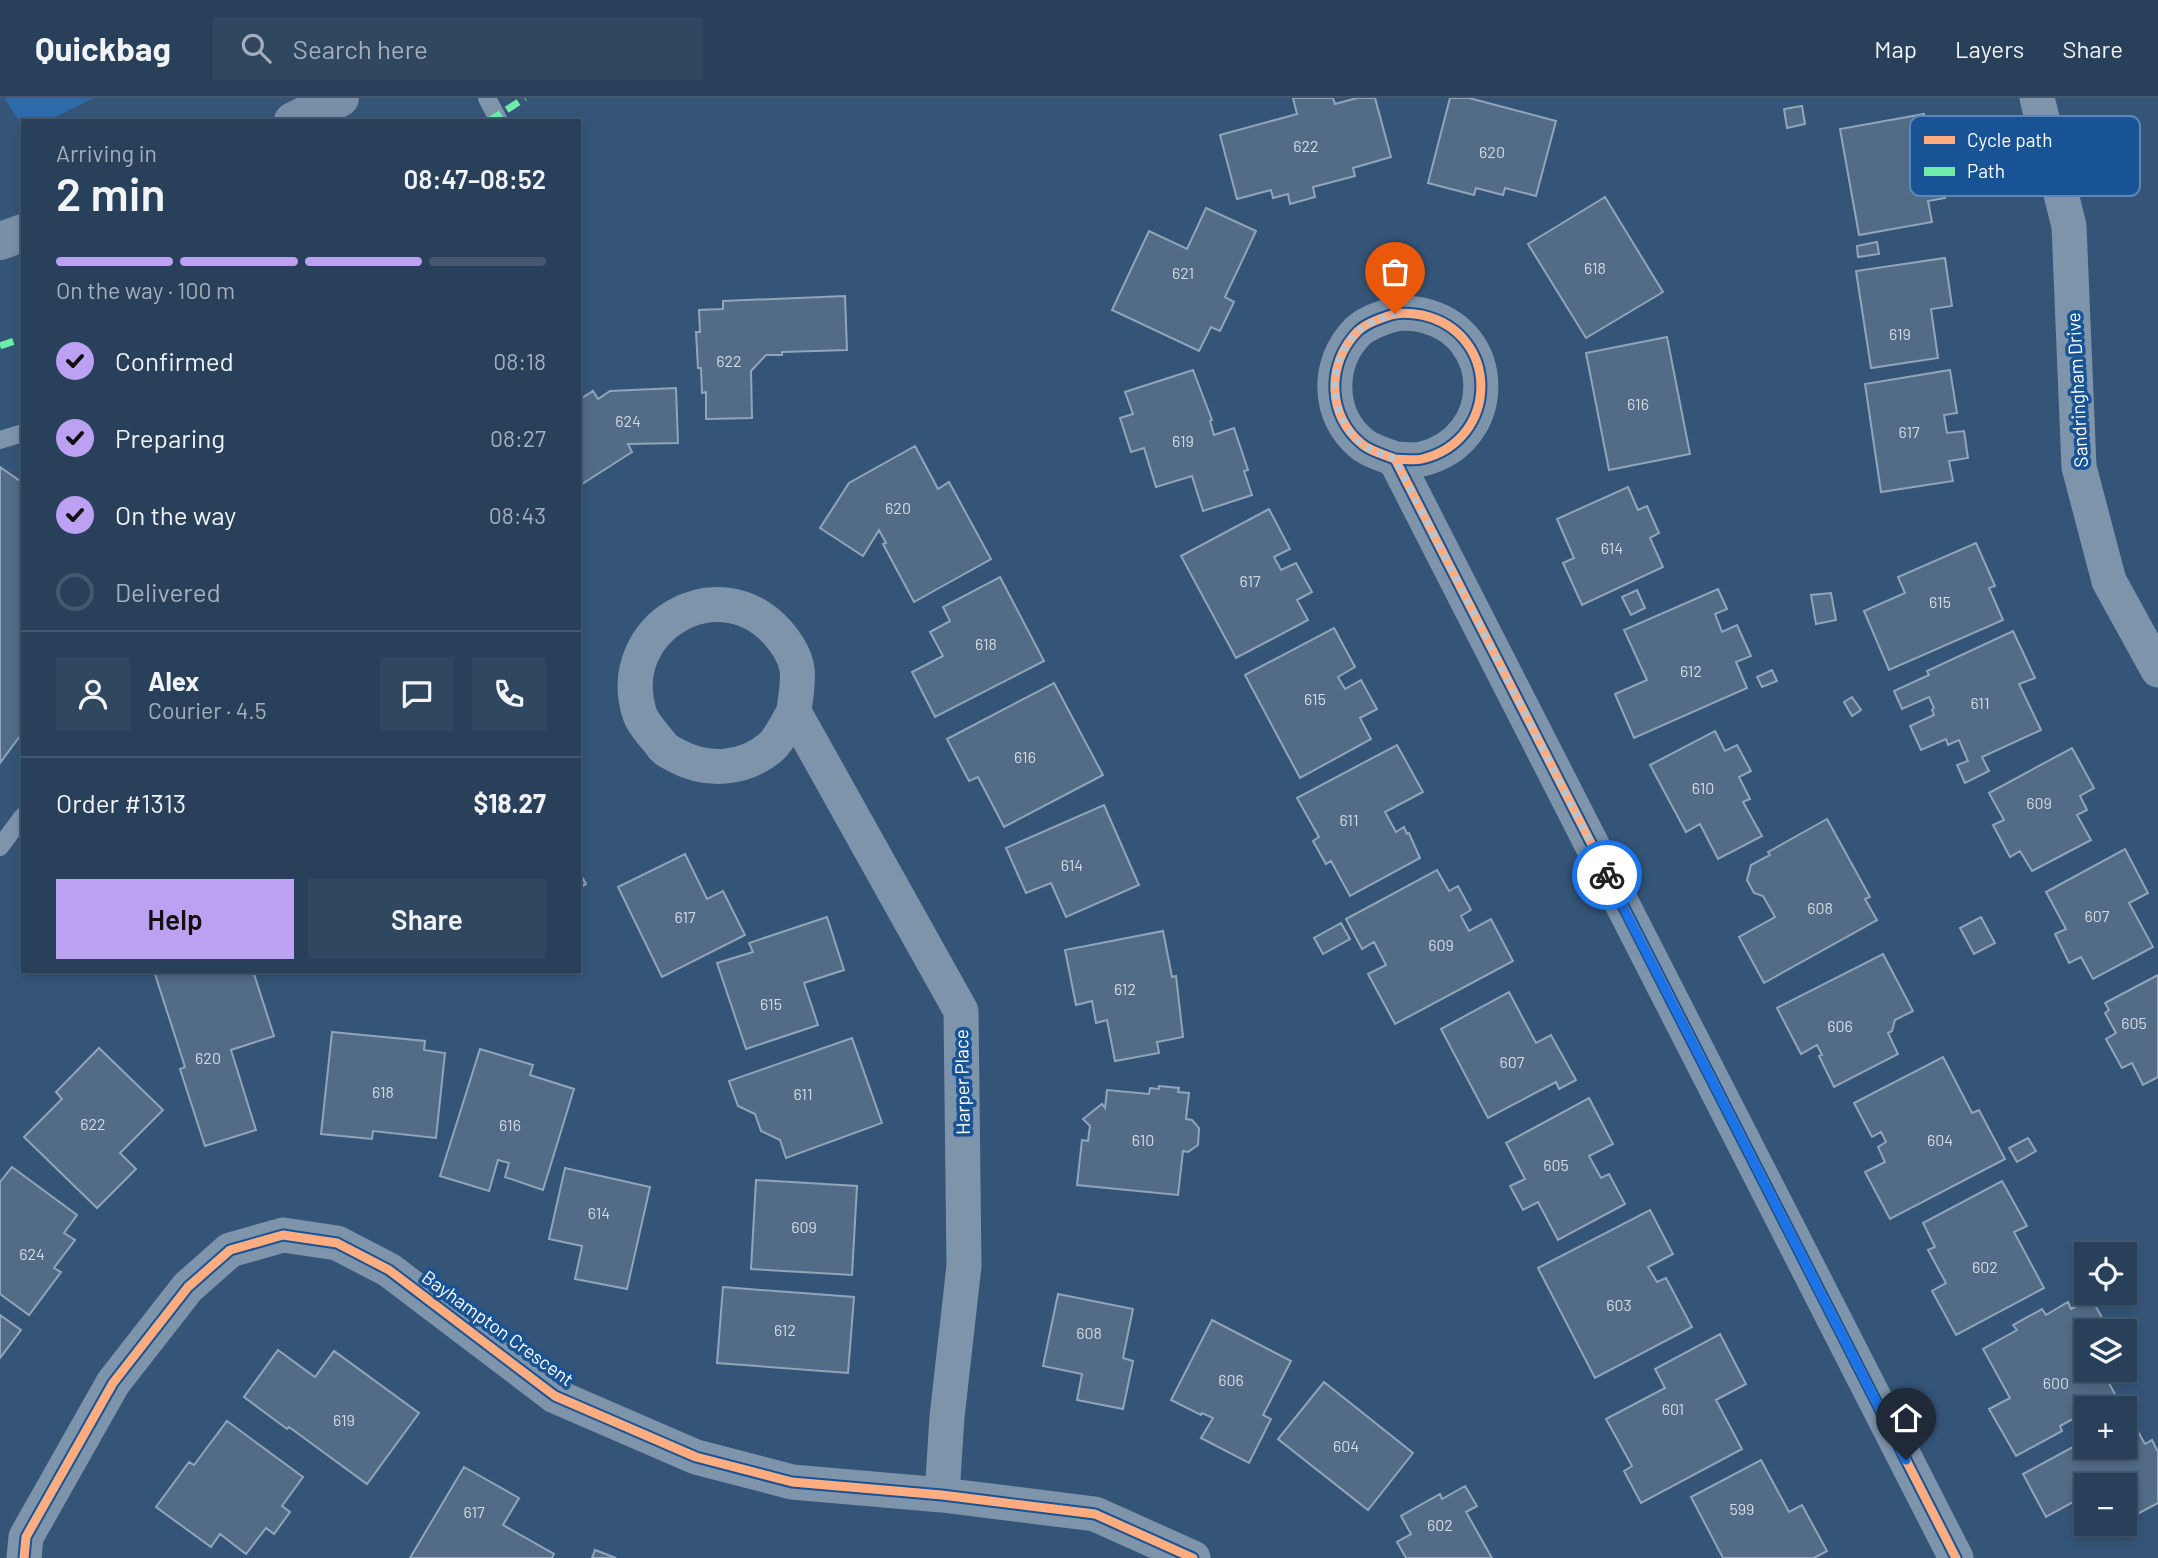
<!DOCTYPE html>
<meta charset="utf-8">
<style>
body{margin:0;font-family:Barlow,sans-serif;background:#304760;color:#f1f3f6;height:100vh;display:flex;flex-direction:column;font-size:26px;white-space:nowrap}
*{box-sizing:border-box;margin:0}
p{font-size:23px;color:#a5afbb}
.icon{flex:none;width:38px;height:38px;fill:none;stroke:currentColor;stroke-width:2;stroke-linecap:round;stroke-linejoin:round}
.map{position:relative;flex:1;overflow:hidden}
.sheet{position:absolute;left:21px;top:21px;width:560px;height:854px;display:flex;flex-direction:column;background:#28405a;border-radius:0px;box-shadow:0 4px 10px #0003,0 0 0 2px #445970}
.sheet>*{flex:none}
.tools{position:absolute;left:2074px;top:1144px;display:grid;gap:14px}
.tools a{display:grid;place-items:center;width:63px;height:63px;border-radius:0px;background:#28405a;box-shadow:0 4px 10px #0003,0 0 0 2px #445970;font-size:35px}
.pin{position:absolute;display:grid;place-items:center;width:60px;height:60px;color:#fff;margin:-72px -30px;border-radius:50% 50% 50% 0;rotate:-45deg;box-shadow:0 0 7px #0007}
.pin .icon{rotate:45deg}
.courier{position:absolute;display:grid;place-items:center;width:70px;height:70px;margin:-35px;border:5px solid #1a73e8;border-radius:50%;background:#fff;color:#222;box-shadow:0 2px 9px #0007}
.headline em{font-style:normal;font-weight:600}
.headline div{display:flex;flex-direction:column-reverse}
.headline{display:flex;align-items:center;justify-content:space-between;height:119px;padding:0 35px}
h1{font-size:46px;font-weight:600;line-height:52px}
.bar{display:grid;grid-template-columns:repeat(4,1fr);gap:10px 7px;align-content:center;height:84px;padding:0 35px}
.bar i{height:9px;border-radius:5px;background:#445970}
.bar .current{background:#bca0f2}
.bar p{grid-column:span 4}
.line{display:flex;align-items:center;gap:18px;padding:0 35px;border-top:2px solid #445970}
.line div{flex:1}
.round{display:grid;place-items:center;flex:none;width:74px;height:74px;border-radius:0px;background:#304760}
ol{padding:0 35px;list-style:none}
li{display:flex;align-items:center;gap:21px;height:77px}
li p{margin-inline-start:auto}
li .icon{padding:7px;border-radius:50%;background:#bca0f2;color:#111;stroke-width:4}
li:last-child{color:#a5afbb}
li i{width:38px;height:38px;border:4px solid #445970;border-radius:50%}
.cta{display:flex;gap:14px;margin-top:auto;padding:14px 35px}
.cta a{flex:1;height:80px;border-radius:0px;background:#bca0f2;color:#111;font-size:28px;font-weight:600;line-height:80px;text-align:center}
.cta a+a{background:#304760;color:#f1f3f6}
header{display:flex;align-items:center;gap:42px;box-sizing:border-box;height:98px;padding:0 35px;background:#28405a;border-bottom:2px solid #445970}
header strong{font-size:33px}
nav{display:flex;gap:38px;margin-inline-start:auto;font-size:24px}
.search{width:490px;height:63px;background:#304760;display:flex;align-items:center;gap:18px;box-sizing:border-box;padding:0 24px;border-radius:0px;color:#a5afbb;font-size:26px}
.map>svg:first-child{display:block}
</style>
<header>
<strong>Quickbag</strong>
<div class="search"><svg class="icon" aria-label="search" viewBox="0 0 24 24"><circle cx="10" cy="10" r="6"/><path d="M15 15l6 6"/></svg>Search here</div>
<nav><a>Map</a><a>Layers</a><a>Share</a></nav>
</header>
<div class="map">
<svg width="2158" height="1460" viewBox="0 0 2158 1460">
<rect width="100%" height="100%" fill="#355578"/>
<path fill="#2d6bab" d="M 4,0 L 94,0 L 47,23 L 23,23 L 23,29 Z"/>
<path fill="#526c87" stroke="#92a5b8" stroke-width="2" d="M 1293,0 L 1333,0 L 1335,6 L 1357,0 L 1375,0 L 1391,59 L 1353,70 L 1355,78 L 1313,89 L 1315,99 L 1290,106 L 1288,96 L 1273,100 L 1271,92 L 1237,101 L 1220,37 L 1297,16 Z
M 1450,0 L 1469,0 L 1556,23 L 1536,98 L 1505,90 L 1503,97 L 1476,90 L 1474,97 L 1428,85 Z
M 1802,8 L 1805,26 L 1787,30 L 1784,11 Z
M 1924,16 L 1932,60 L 1920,62 L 1922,76 L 1941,73 L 1945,100 L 1928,103 L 1932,124 L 1859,137 L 1840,31 Z
M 1605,99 L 1663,194 L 1586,240 L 1528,146 Z
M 1206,110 L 1256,133 L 1225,199 L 1234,204 L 1220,233 L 1211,229 L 1199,253 L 1112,212 L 1149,133 L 1187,151 Z
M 1877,144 L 1879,156 L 1858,159 L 1857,148 Z
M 1945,160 L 1952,208 L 1931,211 L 1938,260 L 1871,270 L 1856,173 Z
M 845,198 L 847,252 L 782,254 L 782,257 L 766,257 L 751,273 L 752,320 L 706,321 L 706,294 L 702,295 L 701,270 L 698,270 L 696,234 L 700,234 L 699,212 L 723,211 L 723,203 Z
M 1667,239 L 1690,356 L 1609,372 L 1586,255 Z
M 1193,272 L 1212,322 L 1210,323 L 1214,337 L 1234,330 L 1248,372 L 1244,373 L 1252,397 L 1203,413 L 1192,378 L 1156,389 L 1144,350 L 1131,354 L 1120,320 L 1133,316 L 1125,294 Z
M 1950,272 L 1957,315 L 1944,317 L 1947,335 L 1964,333 L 1968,360 L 1949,363 L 1953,383 L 1881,394 L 1865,286 Z
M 676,290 L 678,345 L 628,346 L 632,354 L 579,388 L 579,302 L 593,293 L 598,301 L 610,293 Z
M 915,348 L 938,391 L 949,384 L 991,461 L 914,504 L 883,446 L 886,445 L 879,432 L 863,458 L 820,430 L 849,385 Z
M 0,369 L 23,385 L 23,634 L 0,665 Z
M 1628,389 L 1638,412 L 1647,408 L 1659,435 L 1650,440 L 1663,469 L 1582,507 L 1563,465 L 1574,460 L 1557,421 Z
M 1269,411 L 1290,451 L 1274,459 L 1281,472 L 1296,465 L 1312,494 L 1297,502 L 1308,522 L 1236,560 L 1181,458 Z
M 1976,445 L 1995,488 L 1989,490 L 2003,522 L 1889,572 L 1864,513 L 1905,495 L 1898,479 Z
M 1000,479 L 1044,563 L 935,619 L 912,574 L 943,558 L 930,534 L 950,523 L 943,509 Z
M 1718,491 L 1727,511 L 1715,516 L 1722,534 L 1737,527 L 1751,558 L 1736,564 L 1747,590 L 1634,640 L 1615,596 L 1647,582 L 1624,532 Z
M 1637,492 L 1645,510 L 1631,517 L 1622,499 Z
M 1831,495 L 1836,522 L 1816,526 L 1811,497 Z
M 1334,530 L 1355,569 L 1338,579 L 1345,591 L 1361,582 L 1377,611 L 1360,620 L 1371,641 L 1300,680 L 1245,577 Z
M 2013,533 L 2035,580 L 2019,586 L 2041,632 L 1982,659 L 1989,673 L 1965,685 L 1957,667 L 1968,663 L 1959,642 L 1948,647 L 1946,641 L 1921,652 L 1910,628 L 1934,617 L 1932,612 L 1934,610 L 1929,599 L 1902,611 L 1894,593 L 1929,577 L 1927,573 Z
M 1772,572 L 1777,583 L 1762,589 L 1757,579 Z
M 1054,585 L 1103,677 L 1004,729 L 978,679 L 969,683 L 947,641 Z
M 1852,599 L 1861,612 L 1852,618 L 1844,604 Z
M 1715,633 L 1725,653 L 1737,647 L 1751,673 L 1739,679 L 1750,701 L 1743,704 L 1762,738 L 1718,761 L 1700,726 L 1686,734 L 1650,667 Z
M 1397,647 L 1423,694 L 1385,714 L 1396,734 L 1404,729 L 1407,736 L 1409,735 L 1420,760 L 1350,798 L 1331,763 L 1326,766 L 1313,743 L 1319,739 L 1297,700 Z
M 2072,650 L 2094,690 L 2080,698 L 2087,712 L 2077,717 L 2091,742 L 2032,773 L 2020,753 L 2010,759 L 1993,727 L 2004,722 L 1989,695 Z
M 1104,707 L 1139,787 L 1066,819 L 1051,785 L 1026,795 L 1006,750 Z
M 1827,721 L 1870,799 L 1865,801 L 1877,822 L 1764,885 L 1739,839 L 1775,819 L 1763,798 L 1754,795 L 1747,782 L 1751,767 L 1770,757 L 1768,754 Z
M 2125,751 L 2148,795 L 2129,805 L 2153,849 L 2093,881 L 2081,859 L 2069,865 L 2055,836 L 2066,831 L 2046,794 Z
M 685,756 L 707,801 L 723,793 L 745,837 L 662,879 L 618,789 Z
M 1437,772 L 1449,793 L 1458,788 L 1471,812 L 1461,818 L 1469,833 L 1491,821 L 1513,863 L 1395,926 L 1368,876 L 1386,867 L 1374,844 L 1362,851 L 1346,821 Z
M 579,773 L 586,786 L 579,790 Z
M 827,819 L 844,872 L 804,885 L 818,927 L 746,951 L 717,865 L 753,854 L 749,845 Z
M 1981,819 L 1995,845 L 1974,856 L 1960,830 Z
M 1341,825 L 1350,841 L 1323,856 L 1314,840 Z
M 1163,833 L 1172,879 L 1176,878 L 1183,939 L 1157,944 L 1159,955 L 1115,963 L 1107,922 L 1096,925 L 1092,903 L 1076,907 L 1065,852 Z
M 1883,856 L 1913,913 L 1895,922 L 1892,933 L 1888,935 L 1898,956 L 1834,989 L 1819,958 L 1822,957 L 1817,947 L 1801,956 L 1777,910 Z
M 154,873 L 253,873 L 274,938 L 231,952 L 256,1032 L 205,1048 L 180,971 L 185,969 Z
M 2158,877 L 2158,979 L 2143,987 L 2132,965 L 2122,970 L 2106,941 L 2116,935 L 2105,915 L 2109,912 L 2105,905 Z
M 1509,894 L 1536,945 L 1551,937 L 1576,982 L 1559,991 L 1556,984 L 1488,1020 L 1441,931 Z
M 332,934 L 425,943 L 424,952 L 445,955 L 436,1040 L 373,1033 L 372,1041 L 321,1036 Z
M 852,940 L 882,1025 L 786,1060 L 780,1042 L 761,1033 L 755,1016 L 738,1008 L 729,983 Z
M 99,950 L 163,1012 L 120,1055 L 136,1071 L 97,1110 L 24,1039 L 62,1001 L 56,994 Z
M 480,951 L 533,967 L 530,977 L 574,991 L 543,1092 L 505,1079 L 509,1065 L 498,1062 L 489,1093 L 440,1078 Z
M 1943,959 L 1972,1015 L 1979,1012 L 2005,1061 L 1890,1121 L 1865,1074 L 1885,1064 L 1878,1049 L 1886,1044 L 1881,1034 L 1872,1039 L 1854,1005 Z
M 1159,988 L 1179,990 L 1178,994 L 1189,995 L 1186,1021 L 1192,1022 L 1199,1030 L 1198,1047 L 1188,1054 L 1183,1053 L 1178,1097 L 1077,1087 L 1082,1042 L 1088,1043 L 1090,1028 L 1083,1021 L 1102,1006 L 1105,1010 L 1107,992 L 1149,996 L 1150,990 L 1159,991 Z
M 1589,1000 L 1613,1046 L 1589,1058 L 1601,1080 L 1609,1076 L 1625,1106 L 1558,1142 L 1538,1104 L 1523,1112 L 1510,1088 L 1525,1081 L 1506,1045 Z
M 2028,1040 L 2036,1053 L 2017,1064 L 2009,1050 Z
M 12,1069 L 77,1117 L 64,1135 L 75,1142 L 54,1170 L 61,1174 L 29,1217 L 0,1196 L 0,1084 Z
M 565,1070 L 650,1089 L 627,1191 L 575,1181 L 582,1148 L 549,1141 Z
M 756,1082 L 857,1088 L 852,1177 L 751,1171 Z
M 2002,1083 L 2027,1128 L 2014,1134 L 2044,1190 L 1956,1237 L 1932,1193 L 1946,1185 L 1928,1152 L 1935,1149 L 1923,1125 Z
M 1650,1112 L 1673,1156 L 1648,1169 L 1657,1184 L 1666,1180 L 1692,1229 L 1595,1280 L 1538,1170 Z
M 2110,1145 L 2116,1157 L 2089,1157 Z
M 723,1189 L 854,1199 L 848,1275 L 717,1265 Z
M 1058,1196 L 1133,1211 L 1123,1260 L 1133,1263 L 1123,1311 L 1077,1302 L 1082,1276 L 1043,1268 Z
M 2091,1200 L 2110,1234 L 2086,1234 L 2086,1272 L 2102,1272 L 2116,1298 L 2092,1311 L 2086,1311 L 2086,1314 L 2060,1328 L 2062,1333 L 2016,1358 L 1989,1311 L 2010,1300 L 1983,1251 L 2017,1232 L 2013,1227 L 2042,1211 L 2046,1217 L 2068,1204 L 2071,1211 Z
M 0,1217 L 21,1232 L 0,1260 Z
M 1212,1222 L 1291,1263 L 1263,1317 L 1271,1321 L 1249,1365 L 1201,1340 L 1213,1320 L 1202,1315 L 1201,1317 L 1171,1302 Z
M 1720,1236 L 1746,1286 L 1716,1302 L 1742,1351 L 1641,1405 L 1624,1373 L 1632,1368 L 1606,1321 L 1665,1290 L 1655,1271 Z
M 278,1252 L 315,1279 L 334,1253 L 419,1315 L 367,1386 L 289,1329 L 287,1331 L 244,1299 Z
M 1324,1284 L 1413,1355 L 1368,1412 L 1278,1341 Z
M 2130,1319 L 2145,1346 L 2152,1342 L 2158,1354 L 2158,1405 L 2124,1423 L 2124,1388 L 2086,1388 L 2086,1397 L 2046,1419 L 2023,1376 L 2086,1342 L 2086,1349 L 2124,1349 L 2124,1322 Z
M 227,1323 L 303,1379 L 282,1408 L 290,1414 L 274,1436 L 266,1430 L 246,1456 L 220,1436 L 211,1449 L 156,1409 L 189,1364 L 194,1367 Z
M 1761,1362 L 1789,1414 L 1802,1407 L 1827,1453 L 1814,1460 L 1723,1460 L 1691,1399 Z
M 464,1369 L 519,1400 L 503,1427 L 554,1456 L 552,1460 L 410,1460 Z
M 1465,1388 L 1477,1408 L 1466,1414 L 1492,1460 L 1406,1460 L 1397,1444 L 1411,1436 L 1401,1418 L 1440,1396 L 1442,1401 Z
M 2096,1426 L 2118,1426 L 2101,1436 Z
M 595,1452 L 616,1460 L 592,1460 Z"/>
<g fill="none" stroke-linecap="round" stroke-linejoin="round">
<path stroke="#7e94ab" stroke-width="18" d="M 487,0 L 499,23
M 0,342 L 23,335
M 0,749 L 23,718"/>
<path stroke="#7e94ab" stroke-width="35" d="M 2037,0 L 2069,128 L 2079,369 L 2109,483 L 2158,572
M 1395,361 C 1404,361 1414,363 1422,361 C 1500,342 1501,235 1422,217 C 1411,215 1402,214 1391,217 C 1379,221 1367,225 1358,233 C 1326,265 1327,318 1362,346 C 1370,353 1385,357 1395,361 L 1956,1460
M 794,614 C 787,625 780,641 771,649 C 744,672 707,674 677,658 C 670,654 664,652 660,645 C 653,636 642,625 639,614 C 614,529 718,469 777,534 C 786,544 795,558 797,571 C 799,584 795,601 794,614 L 961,913 L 964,1168 L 947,1319 L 942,1397
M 24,1460 L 26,1439 L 113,1285 L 188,1189 L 230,1152 L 283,1137 L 337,1145 L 389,1172 L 555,1298 L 696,1359 L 792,1384 L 942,1397 L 1095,1416 L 1193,1460"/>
<path stroke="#798fa7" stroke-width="38" d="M 293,23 L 340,0
M 0,143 L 23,135"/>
<path stroke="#6deda7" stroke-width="7" stroke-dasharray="14 7" stroke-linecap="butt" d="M 489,23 L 525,0
M 0,248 L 23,240"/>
<g stroke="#185495" stroke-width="13">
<path id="cycleway" d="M 1395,361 C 1404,361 1414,363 1422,361 C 1500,342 1501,235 1422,217 C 1411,215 1402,214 1391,217 C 1379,221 1367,225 1358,233 C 1326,265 1327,318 1362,346 C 1370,353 1385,357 1395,361 L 1956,1460
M 24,1460 L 26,1439 L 113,1285 L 188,1189 L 230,1152 L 283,1137 L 337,1145 L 389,1172 L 555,1298 L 696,1359 L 792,1384 L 942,1397 L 1095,1416 L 1193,1460"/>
</g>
<use href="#cycleway" stroke="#ffac80" stroke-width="9"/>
</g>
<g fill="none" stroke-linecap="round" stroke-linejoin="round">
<path stroke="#b8c4d0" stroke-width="7" stroke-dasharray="0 12.6" d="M 1395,216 C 1383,220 1371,223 1361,231 C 1325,260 1327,316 1361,346 C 1370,353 1385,357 1395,361 L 1607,777"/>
<path stroke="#1a73e8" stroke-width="9" d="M 1607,777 L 1906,1362"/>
</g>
<g text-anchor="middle" stroke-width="7" stroke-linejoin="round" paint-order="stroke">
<g font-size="16" fill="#d4dae1">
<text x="1306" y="54">622</text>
<text x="1492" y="60">620</text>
<text x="1595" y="176">618</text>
<text x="1183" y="181">621</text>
<text x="1900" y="242">619</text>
<text x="729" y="269">622</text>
<text x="1638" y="312">616</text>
<text x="628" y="329">624</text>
<text x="1909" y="340">617</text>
<text x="1183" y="349">619</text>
<text x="898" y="416">620</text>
<text x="1612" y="456">614</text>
<text x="1250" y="489">617</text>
<text x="1940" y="510">615</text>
<text x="986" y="552">618</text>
<text x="1691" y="579">612</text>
<text x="1315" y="607">615</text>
<text x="1980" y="611">611</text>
<text x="1025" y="665">616</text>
<text x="1703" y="696">610</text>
<text x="2039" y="711">609</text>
<text x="1349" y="728">611</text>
<text x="1072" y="773">614</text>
<text x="1820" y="816">608</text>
<text x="2097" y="824">607</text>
<text x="685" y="825">617</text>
<text x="1441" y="853">609</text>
<text x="1125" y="897">612</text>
<text x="771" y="912">615</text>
<text x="2134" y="931">605</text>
<text x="1840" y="934">606</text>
<text x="208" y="966">620</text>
<text x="1512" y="970">607</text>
<text x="383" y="1000">618</text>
<text x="803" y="1002">611</text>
<text x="93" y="1032">622</text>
<text x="510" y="1033">616</text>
<text x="1143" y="1048">610</text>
<text x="1940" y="1048">604</text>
<text x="1556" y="1073">605</text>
<text x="599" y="1121">614</text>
<text x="804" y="1135">609</text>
<text x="32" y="1162">624</text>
<text x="1985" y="1175">602</text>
<text x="1619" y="1213">603</text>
<text x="785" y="1238">612</text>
<text x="1089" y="1241">608</text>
<text x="1231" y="1288">606</text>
<text x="2056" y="1291">600</text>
<text x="1673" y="1317">601</text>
<text x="344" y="1328">619</text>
<text x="1346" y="1354">604</text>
<text x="1742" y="1417">599</text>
<text x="474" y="1420">617</text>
<text x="1440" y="1433">602</text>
</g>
<g font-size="19" fill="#fff" stroke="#185495">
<text transform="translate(2077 292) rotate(-93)" y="7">Sandringham Drive</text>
<text transform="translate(962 984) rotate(-91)" y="7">Harper Place</text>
<text transform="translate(498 1230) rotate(36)" y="7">Bayhampton Crescent</text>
</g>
</g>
<rect x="1910" y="18" width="230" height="80" rx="10" fill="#185495" stroke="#5d87b5" stroke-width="2"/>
<rect x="1924" y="38" width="31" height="8" fill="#ffac80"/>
<rect x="1924" y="69" width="31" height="9" fill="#6deda7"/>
<g font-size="19" fill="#fff">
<text x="1967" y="49">Cycle path</text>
<text x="1967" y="80">Path</text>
</g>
</svg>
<div class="tools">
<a><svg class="icon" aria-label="locate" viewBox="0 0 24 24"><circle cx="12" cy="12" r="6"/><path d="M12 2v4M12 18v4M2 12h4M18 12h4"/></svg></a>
<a><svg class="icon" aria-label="layers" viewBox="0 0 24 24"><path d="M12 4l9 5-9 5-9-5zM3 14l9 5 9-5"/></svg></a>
<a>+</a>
<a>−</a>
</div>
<div class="pin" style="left:1395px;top:216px;background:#ea580c"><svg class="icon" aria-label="bag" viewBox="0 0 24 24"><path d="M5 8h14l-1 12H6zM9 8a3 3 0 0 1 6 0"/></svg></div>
<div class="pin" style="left:1906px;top:1362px;background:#1f2937"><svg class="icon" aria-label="home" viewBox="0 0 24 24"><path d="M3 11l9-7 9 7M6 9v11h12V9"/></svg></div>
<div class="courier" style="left:1607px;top:777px"><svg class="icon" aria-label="bike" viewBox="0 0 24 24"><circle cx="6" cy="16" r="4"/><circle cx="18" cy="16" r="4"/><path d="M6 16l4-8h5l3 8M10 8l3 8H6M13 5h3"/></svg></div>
<section class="sheet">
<div class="headline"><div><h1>2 min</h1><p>Arriving in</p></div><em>08:47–08:52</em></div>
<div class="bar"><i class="current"></i><i class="current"></i><i class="current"></i><i></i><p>On the way · 100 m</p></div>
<ol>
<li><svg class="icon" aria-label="check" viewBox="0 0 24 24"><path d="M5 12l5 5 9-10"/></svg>Confirmed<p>08:18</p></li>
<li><svg class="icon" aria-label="check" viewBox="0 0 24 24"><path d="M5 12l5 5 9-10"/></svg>Preparing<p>08:27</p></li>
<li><svg class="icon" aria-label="check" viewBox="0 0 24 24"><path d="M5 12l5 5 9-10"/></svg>On the way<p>08:43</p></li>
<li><i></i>Delivered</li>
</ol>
<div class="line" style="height:126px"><a class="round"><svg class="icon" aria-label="person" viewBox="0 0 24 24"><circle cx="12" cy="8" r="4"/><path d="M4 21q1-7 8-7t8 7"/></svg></a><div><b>Alex</b><p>Courier · 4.5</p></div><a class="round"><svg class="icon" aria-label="chat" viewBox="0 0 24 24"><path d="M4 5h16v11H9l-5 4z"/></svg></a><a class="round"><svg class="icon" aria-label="phone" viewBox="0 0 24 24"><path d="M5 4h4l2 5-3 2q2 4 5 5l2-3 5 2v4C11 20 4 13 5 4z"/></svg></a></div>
<div class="line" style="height:91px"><div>Order #1313</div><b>$18.27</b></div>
<div class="cta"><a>Help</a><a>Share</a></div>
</section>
</div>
